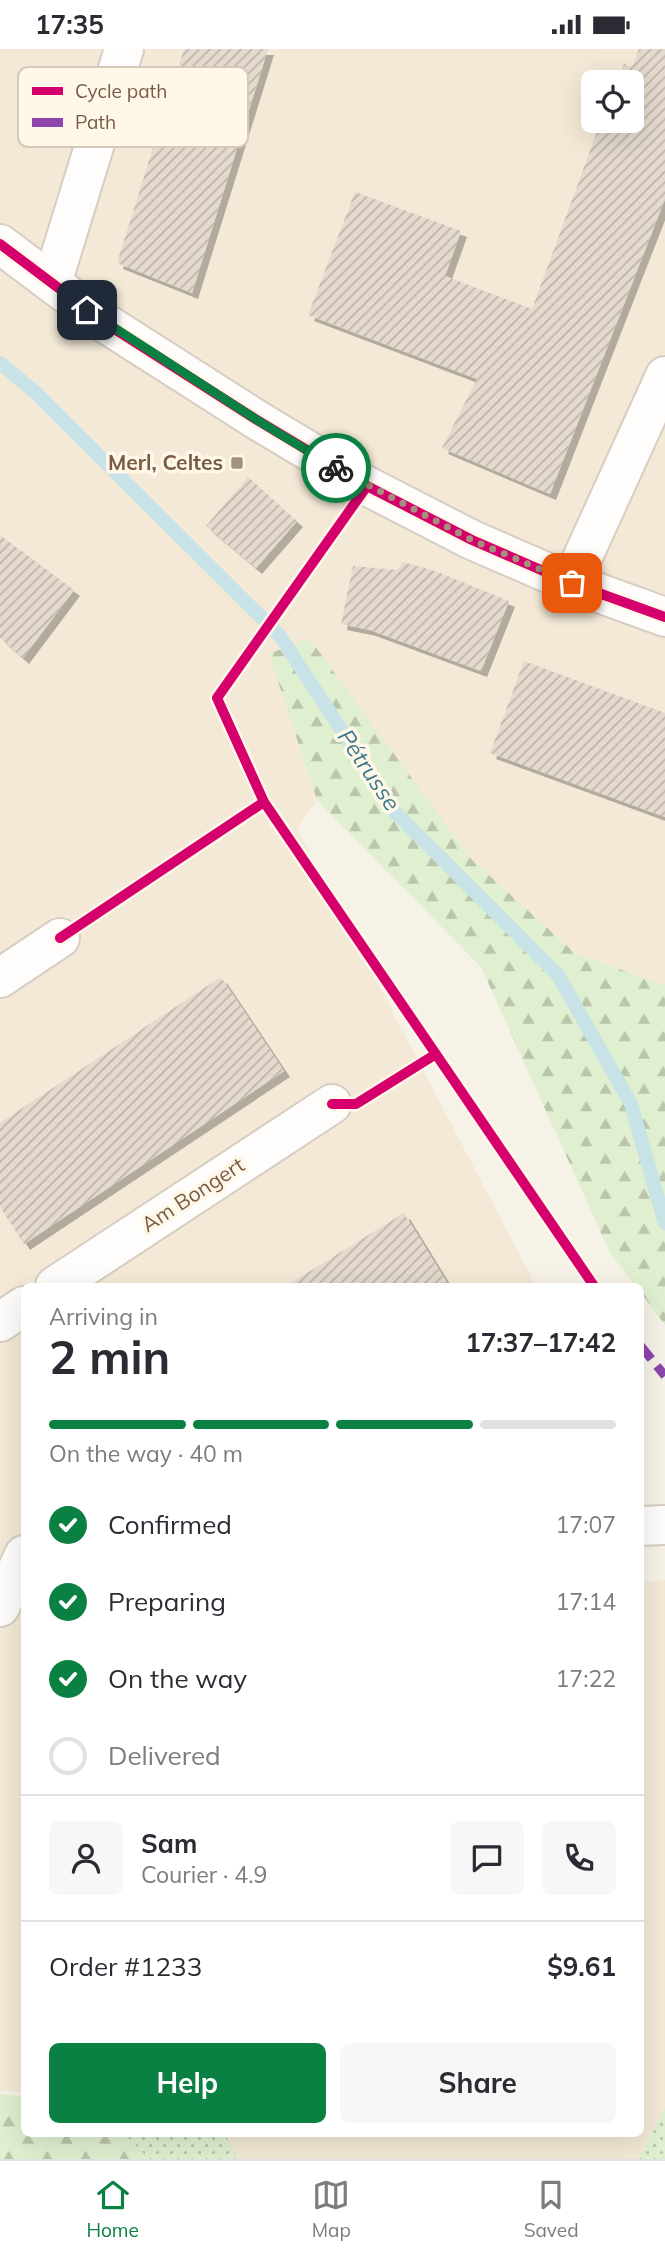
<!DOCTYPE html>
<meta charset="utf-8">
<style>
body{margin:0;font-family:Mulish,sans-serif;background:#f7f7f7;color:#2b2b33;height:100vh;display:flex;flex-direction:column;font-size:26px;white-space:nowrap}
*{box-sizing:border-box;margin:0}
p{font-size:23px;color:#7c7c81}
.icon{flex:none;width:38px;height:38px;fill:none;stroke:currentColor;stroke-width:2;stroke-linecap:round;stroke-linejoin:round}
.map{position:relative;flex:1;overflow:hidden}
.panel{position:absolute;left:21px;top:1234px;width:623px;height:854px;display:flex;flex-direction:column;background:#fff;border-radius:10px;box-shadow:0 7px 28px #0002}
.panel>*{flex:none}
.tools{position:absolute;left:581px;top:21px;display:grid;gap:14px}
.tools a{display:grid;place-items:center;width:63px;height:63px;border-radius:10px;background:#fff;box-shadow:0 7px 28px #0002;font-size:35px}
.pin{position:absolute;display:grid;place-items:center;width:60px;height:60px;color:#fff;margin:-30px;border-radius:14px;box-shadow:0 4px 10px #0006}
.courier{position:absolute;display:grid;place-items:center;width:70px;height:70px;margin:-35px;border:5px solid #0b8043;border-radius:50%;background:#fff;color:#222;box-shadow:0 2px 9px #0007}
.headline em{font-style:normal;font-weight:700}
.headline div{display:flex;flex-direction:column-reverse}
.headline{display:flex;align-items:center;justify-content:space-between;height:119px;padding:0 28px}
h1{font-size:46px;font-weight:700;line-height:52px}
.bar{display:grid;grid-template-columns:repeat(4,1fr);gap:10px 7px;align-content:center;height:84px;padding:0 28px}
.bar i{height:9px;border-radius:5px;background:#e1e1e2}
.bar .active{background:#0b8043}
.bar p{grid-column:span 4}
.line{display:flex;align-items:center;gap:18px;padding:0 28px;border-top:2px solid #e1e1e2}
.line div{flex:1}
.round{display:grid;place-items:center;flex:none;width:74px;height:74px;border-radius:10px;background:#f7f7f7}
ol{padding:0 28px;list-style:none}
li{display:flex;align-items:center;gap:21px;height:77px}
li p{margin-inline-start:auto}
li .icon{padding:7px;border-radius:50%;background:#0b8043;color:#fff;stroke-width:4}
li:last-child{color:#7c7c81}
li i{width:38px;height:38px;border:4px solid #e1e1e2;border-radius:50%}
.action{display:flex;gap:14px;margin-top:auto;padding:14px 28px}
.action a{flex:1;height:80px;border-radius:10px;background:#0b8043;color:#fff;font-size:28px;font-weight:700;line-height:80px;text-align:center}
.action a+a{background:#f7f7f7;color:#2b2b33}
.status{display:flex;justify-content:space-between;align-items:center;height:49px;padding:0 35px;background:#fff;direction:ltr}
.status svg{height:19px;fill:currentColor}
.menu{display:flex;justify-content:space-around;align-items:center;height:98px;border-top:2px solid #e1e1e2;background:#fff;font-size:19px;color:#7c7c81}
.menu a{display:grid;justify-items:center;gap:4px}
.menu .active{color:#0b8043}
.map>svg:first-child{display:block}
</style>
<div class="status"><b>17:35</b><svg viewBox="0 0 49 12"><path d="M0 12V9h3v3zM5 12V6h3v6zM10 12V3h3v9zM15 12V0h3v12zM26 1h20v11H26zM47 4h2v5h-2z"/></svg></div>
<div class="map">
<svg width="665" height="2110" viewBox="0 0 665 2110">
<defs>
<pattern id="grass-dots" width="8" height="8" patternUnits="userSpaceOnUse" patternTransform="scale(1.75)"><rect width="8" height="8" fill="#e0efd0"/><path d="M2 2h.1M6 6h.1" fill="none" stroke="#bac5ab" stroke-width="1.8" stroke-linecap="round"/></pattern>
<pattern id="forest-firs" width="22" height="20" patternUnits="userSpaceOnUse" patternTransform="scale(1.75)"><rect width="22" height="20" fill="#e0efd0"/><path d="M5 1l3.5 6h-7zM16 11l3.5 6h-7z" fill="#bac5ab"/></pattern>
<pattern id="building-hatch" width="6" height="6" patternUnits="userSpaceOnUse" patternTransform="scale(1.75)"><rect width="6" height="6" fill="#e4dace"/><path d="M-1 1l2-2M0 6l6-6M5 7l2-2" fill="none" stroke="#beb4a9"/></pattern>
<filter id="shadow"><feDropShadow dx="6" dy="6" stdDeviation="0" flood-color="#0004"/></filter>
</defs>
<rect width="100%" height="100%" fill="#f7f2e7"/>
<path fill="#f3e9d6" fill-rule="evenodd" d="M 0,0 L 665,0 L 665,949 L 568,930 L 317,751 L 297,780 L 536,1237 L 24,1237 L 24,2043 L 0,2042 ZM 593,33 L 632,33 L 632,72 L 593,72 Z
M 665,1531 L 665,2059 L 639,2110 L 240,2110 L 224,2084 L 640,2084 L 640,1534 Z"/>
<path fill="url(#grass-dots)" d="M 665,2059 L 665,2110 L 639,2110 Z
M 123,2084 L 224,2084 L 240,2110 L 149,2110 Z"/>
<path fill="url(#forest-firs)" d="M 309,589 L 471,810 L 576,905 L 665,936 L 665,1276 L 641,1244 L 640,1237 L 635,1237 L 610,1204 L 481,918 L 317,751 L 269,605 Z
M 0,2045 L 24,2047 L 24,2084 L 123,2084 L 149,2110 L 0,2110 Z"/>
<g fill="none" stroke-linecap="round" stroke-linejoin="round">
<path stroke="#c8e3e8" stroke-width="14" d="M 0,314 L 35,343 L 280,587 L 395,763 L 558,926 L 631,1055 L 665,1174"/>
</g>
<path fill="url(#building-hatch)" filter="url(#shadow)" d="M 184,0 L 268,0 L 192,244 L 117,214 Z
M 639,0 L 665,0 L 665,150 L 550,445 L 442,399 L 477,330 L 308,266 L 355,143 L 461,182 L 445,227 L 532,260 L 601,72 L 632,72 L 632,33 L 618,33 L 624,15 L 632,18 Z
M 248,428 L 297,472 L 256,519 L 206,477 Z
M 0,486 L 74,541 L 23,609 L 0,589 Z
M 403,513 L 435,522 L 509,552 L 481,622 L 370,581 L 341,575 L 353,517 L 397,521 Z
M 524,612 L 665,664 L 665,768 L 490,704 Z
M 221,928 L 284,1022 L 24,1195 L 0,1158 L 0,1074 Z
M 404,1164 L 449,1237 L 286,1237 Z"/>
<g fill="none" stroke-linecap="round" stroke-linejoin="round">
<g stroke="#d7cdc2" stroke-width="42">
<path id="street" d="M 0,195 L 105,274 L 257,371 L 367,437 L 472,491 L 571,534 L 665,568
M 52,234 L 124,0
M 571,534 L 665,327
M 0,929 L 60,889
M 55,1237 L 332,1055
M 0,1273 L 24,1257
M 640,1477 L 665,1476
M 0,1558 L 24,1506"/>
</g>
<use href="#street" stroke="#fefdfb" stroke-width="38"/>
<path stroke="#8e44ad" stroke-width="9" stroke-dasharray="18 9" stroke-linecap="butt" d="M 640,1296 L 665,1327"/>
<g stroke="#fff8e8" stroke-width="15">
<path id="cycleway" d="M 0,195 L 105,274 L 257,371 L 367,437 L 472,491 L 571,534 L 665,568
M 367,437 L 217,649 L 264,753 L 594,1237
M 60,889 L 264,753
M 332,1055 L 356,1055 L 436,1005"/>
</g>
<use href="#cycleway" stroke="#d6006c" stroke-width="10"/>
</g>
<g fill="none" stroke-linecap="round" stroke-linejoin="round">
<path stroke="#a4907e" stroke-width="7" stroke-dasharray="0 12.6" d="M 336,419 L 472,491 L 572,534"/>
<path stroke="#0b8043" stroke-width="9" d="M 87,261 L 257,371 L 336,419"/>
</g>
<rect fill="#a4907e" stroke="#fff8e8" stroke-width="2.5" x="230" y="407" width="14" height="14" rx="3.5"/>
<g text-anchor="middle" stroke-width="7" stroke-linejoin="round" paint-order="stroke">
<g font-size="21" font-weight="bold" fill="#775b46" stroke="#fff8e8" text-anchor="end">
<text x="223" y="421">Merl, Celtes</text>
</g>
<g font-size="21" fill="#775b46" stroke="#fff8e8">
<text transform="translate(193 1146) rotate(-33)" y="7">Am Bongert</text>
</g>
<g font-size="23" font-style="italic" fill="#3d798c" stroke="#fff8e8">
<text transform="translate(369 721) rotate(56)" y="8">Pétrusse</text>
</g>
</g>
<rect x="18" y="18" width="230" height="80" rx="10" fill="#fff8e8" stroke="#d6c9b7" stroke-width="2"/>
<rect x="32" y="38" width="31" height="8" fill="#d6006c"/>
<rect x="32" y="69" width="31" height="9" fill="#8e44ad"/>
<g font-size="19" fill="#775b46">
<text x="75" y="49">Cycle path</text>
<text x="75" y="80">Path</text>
</g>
</svg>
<div class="tools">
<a><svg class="icon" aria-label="locate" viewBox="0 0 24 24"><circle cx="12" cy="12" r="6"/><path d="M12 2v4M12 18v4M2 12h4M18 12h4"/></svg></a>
</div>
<div class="pin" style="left:572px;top:534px;background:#ea580c"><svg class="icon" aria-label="bag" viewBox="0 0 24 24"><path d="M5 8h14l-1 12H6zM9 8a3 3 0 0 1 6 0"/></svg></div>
<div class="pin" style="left:87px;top:261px;background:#1f2937"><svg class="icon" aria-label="home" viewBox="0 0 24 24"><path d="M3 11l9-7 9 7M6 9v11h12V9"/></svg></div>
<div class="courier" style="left:336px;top:419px"><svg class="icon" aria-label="bike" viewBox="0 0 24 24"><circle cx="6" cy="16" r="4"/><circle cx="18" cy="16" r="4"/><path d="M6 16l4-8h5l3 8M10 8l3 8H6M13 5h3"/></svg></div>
<section class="panel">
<div class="headline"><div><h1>2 min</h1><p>Arriving in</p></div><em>17:37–17:42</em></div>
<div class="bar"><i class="active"></i><i class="active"></i><i class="active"></i><i></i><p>On the way · 40 m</p></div>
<ol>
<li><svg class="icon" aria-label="check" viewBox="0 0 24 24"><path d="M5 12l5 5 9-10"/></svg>Confirmed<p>17:07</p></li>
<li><svg class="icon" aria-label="check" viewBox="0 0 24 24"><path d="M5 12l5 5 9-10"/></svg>Preparing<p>17:14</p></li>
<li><svg class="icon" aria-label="check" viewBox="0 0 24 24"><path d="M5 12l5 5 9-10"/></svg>On the way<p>17:22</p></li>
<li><i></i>Delivered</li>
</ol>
<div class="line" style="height:126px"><a class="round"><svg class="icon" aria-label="person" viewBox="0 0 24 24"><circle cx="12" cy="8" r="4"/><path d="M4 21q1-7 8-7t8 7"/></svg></a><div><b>Sam</b><p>Courier · 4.9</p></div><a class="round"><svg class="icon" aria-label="chat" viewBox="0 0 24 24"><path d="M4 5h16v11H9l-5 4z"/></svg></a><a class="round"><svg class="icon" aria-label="phone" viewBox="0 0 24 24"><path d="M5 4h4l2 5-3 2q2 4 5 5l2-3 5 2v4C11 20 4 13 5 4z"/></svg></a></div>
<div class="line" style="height:91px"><div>Order #1233</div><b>$9.61</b></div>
<div class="action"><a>Help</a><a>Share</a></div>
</section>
</div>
<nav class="menu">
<a class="active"><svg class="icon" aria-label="home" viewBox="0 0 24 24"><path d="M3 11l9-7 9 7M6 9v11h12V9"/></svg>Home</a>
<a><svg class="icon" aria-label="map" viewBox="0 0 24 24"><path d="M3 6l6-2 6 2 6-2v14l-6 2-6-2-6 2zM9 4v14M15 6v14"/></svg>Map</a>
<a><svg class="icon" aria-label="saved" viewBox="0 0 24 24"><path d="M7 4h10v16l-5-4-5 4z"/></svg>Saved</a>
</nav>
